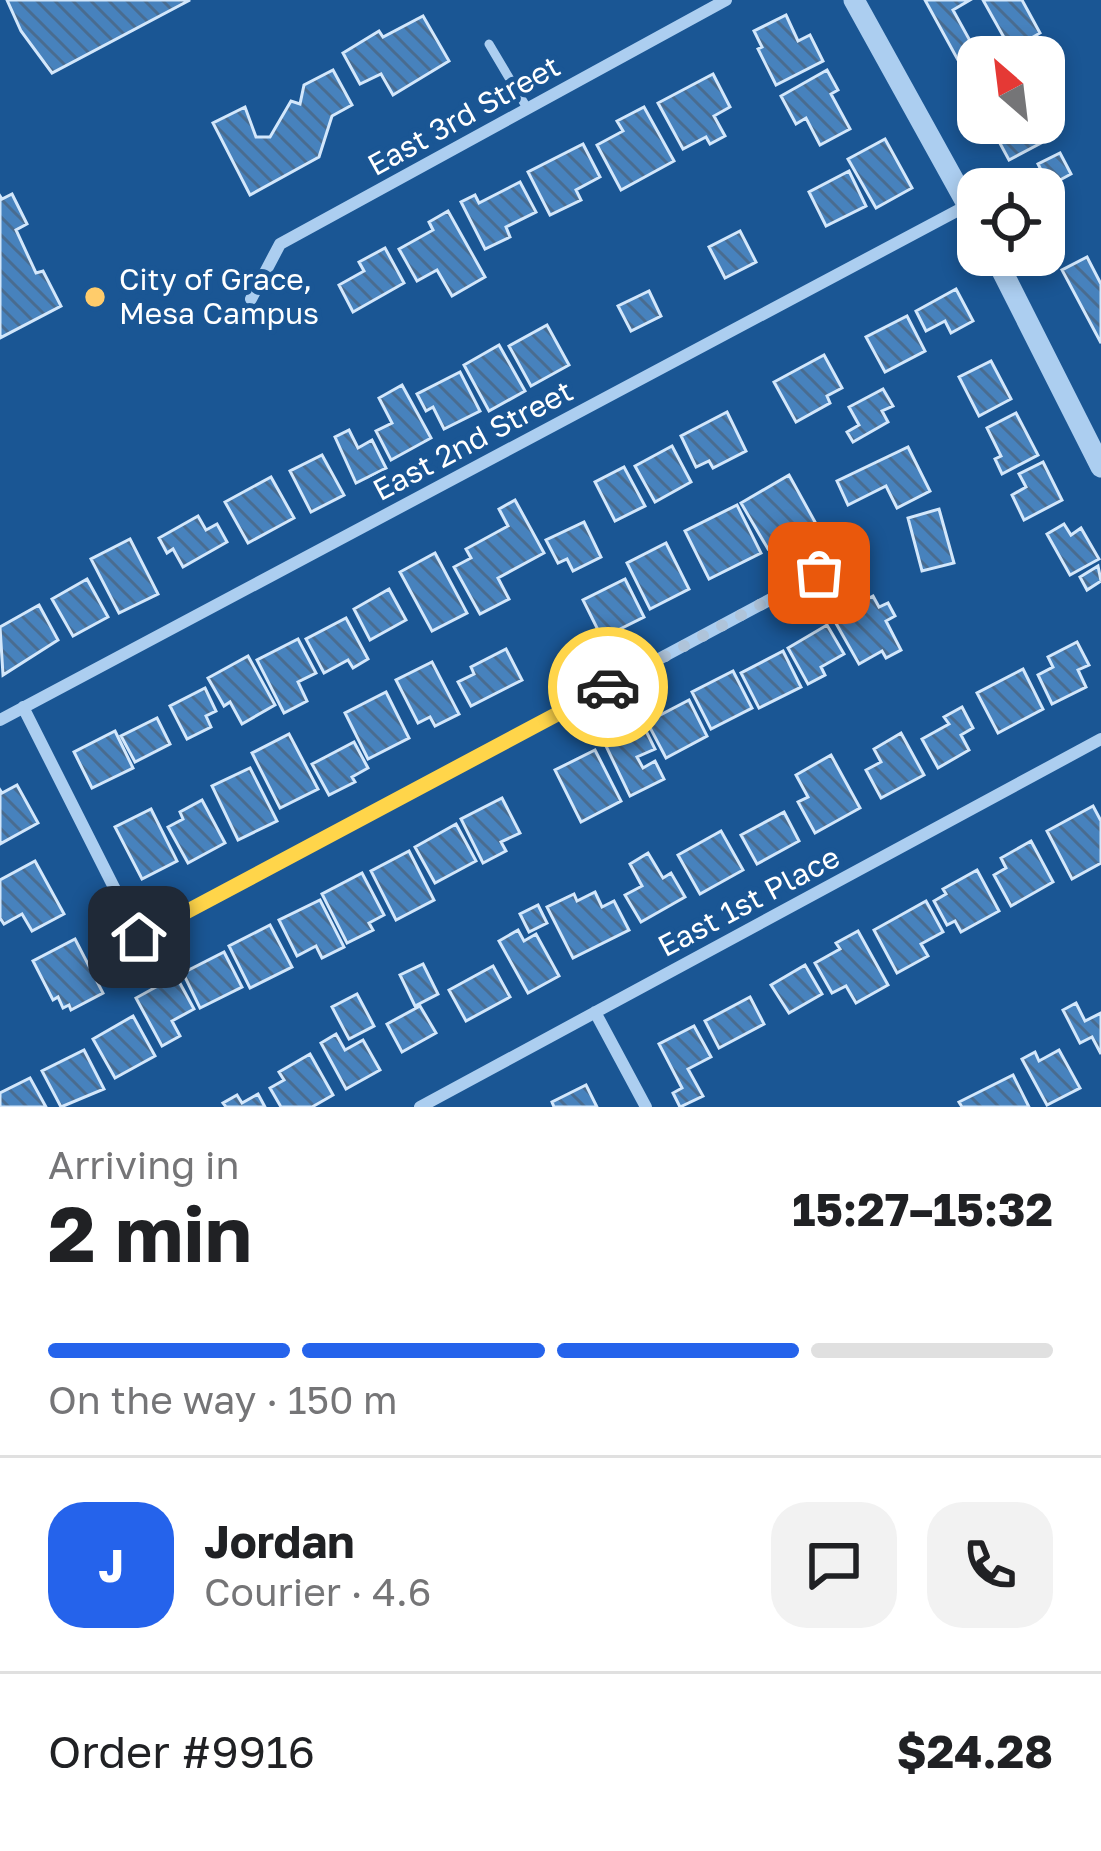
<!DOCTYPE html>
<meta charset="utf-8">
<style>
body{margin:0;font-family:"Golos Text",sans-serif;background:#f2f2f2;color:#202124;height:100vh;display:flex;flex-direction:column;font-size:45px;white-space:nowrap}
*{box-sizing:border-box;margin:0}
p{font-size:39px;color:#757577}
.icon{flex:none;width:66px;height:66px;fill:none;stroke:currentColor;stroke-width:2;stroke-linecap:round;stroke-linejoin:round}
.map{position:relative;height:1107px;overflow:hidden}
.side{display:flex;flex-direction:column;background:#fff;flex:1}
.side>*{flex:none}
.needle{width:78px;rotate:332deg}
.buttons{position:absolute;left:957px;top:36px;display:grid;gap:24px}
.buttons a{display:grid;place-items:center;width:108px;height:108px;border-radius:24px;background:#fff;box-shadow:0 6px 18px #0003;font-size:60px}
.pin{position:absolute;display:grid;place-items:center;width:102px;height:102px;color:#fff;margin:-51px;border-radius:24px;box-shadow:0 6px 18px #0006}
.courier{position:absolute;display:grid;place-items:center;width:120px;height:120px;margin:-60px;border:9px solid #ffd54a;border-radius:50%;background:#fff;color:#222;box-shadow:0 3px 15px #0007}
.head em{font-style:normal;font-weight:700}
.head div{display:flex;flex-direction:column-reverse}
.head{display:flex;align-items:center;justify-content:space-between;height:204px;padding:0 48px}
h1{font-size:78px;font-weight:700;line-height:90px}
.bar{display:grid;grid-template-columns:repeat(4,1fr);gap:18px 12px;align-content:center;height:144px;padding:0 48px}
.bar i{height:15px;border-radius:9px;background:#e0e0e0}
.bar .on{background:#2563eb}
.bar p{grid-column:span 4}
.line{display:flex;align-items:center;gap:30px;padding:0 48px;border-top:3px solid #e0e0e0}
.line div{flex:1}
.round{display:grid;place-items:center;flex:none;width:126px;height:126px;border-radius:36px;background:#f2f2f2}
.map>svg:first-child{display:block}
</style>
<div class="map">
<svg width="1101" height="1107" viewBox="0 0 1101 1107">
<defs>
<pattern id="building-back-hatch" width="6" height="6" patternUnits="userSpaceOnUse" patternTransform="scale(3)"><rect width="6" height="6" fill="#4782bd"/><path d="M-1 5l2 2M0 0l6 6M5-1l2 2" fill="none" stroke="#496c90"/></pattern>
</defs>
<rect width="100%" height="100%" fill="#1a5694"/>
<path fill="url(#building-back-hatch)" stroke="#d3e7fb" stroke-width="3" d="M 7,0 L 190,0 L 52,73 L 21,31 Z
M 925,0 L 970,0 L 953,10 L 979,57 L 978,63 L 964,71 Z
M 983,0 L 1022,0 L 1040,33 L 1011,50 Z
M 786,15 L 798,41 L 810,35 L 823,61 L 776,85 L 758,49 L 762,47 L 754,31 Z
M 423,16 L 449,61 L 393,95 L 381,74 L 360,84 L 343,53 L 379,31 L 383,37 Z
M 333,70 L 352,105 L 332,116 L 319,157 L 250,195 L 213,123 L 245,107 L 256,137 L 270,137 L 291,101 L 300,104 L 304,85 Z
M 827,70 L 838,90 L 831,94 L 850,129 L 820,145 L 806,118 L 796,124 L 781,96 Z
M 713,74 L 730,107 L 714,116 L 725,136 L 710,144 L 706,137 L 683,149 L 658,103 Z
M 644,107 L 674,161 L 621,190 L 597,145 L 623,131 L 617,121 Z
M 989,123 L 1033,123 L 1041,143 L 1009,160 Z
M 885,139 L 912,188 L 876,208 L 848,159 Z
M 583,144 L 600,177 L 576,190 L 581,200 L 550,215 L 528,172 Z
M 1060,153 L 1071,174 L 1049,186 L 1038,164 Z
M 849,171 L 866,206 L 826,226 L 809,192 Z
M 520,182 L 536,212 L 506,227 L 510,237 L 485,249 L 461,202 L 475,195 L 479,203 Z
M 12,194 L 27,224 L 16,230 L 36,273 L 43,271 L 61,306 L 0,338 L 0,196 L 2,199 Z
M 448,211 L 485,277 L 452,296 L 437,270 L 417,281 L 399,249 L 433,230 L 429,222 Z
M 740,231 L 756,262 L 725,278 L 709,247 Z
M 385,248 L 404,283 L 353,312 L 339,285 L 364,271 L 359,262 Z
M 1087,257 L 1101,284 L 1101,343 L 1062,270 Z
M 956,289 L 973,321 L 951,333 L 945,321 L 926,331 L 916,311 Z
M 649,291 L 661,316 L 631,331 L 618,306 Z
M 907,316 L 925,351 L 885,372 L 866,337 Z
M 547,325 L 569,365 L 531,386 L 509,346 Z
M 499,345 L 525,391 L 489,411 L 464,365 Z
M 824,355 L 842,388 L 827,396 L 830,403 L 796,422 L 774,382 Z
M 991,361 L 1011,399 L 979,416 L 959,377 Z
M 460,372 L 480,411 L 444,429 L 433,407 L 426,411 L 417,394 Z
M 402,385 L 431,438 L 391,460 L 376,431 L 392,423 L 379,398 Z
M 883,389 L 893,406 L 882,411 L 888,422 L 853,442 L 847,432 L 859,425 L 849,407 Z
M 727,412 L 746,451 L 713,468 L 709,461 L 696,467 L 681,436 Z
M 1016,413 L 1038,455 L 1002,474 L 995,459 L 1001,456 L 987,428 Z
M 349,430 L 358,448 L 372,440 L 386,468 L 356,483 L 335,437 Z
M 672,446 L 691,482 L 655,502 L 635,466 Z
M 908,447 L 930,491 L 897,508 L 886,486 L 848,505 L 837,481 Z
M 322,455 L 344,495 L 311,512 L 290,471 Z
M 1043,462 L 1062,500 L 1024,520 L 1012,495 L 1026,487 L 1019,474 Z
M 624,467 L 645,506 L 615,521 L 595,482 Z
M 789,475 L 815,522 L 768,549 L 741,503 Z
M 271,477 L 294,518 L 248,543 L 225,502 Z
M 515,500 L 544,553 L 498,578 L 509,599 L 480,614 L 454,567 L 471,558 L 466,549 L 508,526 L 499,509 Z
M 737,505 L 761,553 L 709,579 L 685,531 Z
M 939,509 L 954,563 L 922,571 L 908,518 Z
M 198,516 L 206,530 L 217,524 L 227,542 L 183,567 L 173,549 L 167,553 L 159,538 Z
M 584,522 L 601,557 L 573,571 L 567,559 L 558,563 L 546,540 Z
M 1064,524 L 1071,535 L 1081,528 L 1099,559 L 1070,575 L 1047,534 Z
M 130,539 L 158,594 L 119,613 L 91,559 Z
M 666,543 L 689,589 L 650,609 L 627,563 Z
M 435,553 L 467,613 L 432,631 L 400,572 Z
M 1098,566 L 1101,581 L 1087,590 L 1080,577 Z
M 87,579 L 108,617 L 73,636 L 52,599 Z
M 625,579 L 644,617 L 602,638 L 583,600 Z
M 389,589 L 406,620 L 370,640 L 354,609 Z
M 873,596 L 879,607 L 888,603 L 895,616 L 886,621 L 901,650 L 886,658 L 882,651 L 859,664 L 833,618 Z
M 39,605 L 58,640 L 3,675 L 0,627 Z
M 346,618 L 368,659 L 353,668 L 348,660 L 324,673 L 306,639 Z
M 827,625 L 844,654 L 821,667 L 825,675 L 808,684 L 788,648 Z
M 298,639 L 316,673 L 298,682 L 307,701 L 284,713 L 257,660 Z
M 1077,642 L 1089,665 L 1078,670 L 1086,687 L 1052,704 L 1038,675 L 1053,667 L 1048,657 Z
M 506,649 L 522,680 L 471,706 L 458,682 L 474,674 L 471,667 Z
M 783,651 L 801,687 L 759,708 L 741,673 Z
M 248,656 L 275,705 L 242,724 L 230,702 L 224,706 L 208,678 Z
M 432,662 L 459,714 L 435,726 L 430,717 L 418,723 L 396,680 Z
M 1023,669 L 1043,709 L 998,733 L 977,693 Z
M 733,671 L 752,708 L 711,729 L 692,692 Z
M 205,688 L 216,711 L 206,716 L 211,727 L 187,739 L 170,706 Z
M 386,692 L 409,738 L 368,759 L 345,713 Z
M 689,700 L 707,736 L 666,758 L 647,722 Z
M 962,707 L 973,728 L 961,735 L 969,750 L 938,768 L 922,739 L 949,724 L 944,717 Z
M 157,718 L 170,744 L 135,762 L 121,736 Z
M 643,725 L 655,749 L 637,757 L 643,768 L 655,761 L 664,779 L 630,796 L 605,744 Z
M 115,731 L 133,768 L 92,788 L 74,752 Z
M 901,733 L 924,775 L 881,798 L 866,770 L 881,762 L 874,749 Z
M 289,734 L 318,789 L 280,808 L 252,753 Z
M 354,742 L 368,768 L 352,777 L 355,782 L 329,795 L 312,764 Z
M 595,750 L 621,801 L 581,822 L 555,770 Z
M 831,755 L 860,808 L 815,833 L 798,802 L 808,797 L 796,775 Z
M 250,768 L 277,821 L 238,840 L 212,786 Z
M 17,785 L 38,823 L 0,844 L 0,790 L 2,793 Z
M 502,798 L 520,833 L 501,842 L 506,851 L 483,863 L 461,819 Z
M 202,800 L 225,843 L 188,863 L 168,827 L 183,819 L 180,812 Z
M 1093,806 L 1101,821 L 1101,863 L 1072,879 L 1047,831 Z
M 151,809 L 177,861 L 142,879 L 115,827 Z
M 784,812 L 799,841 L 757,864 L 741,835 Z
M 456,824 L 476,861 L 435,883 L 415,847 Z
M 721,831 L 743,870 L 700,894 L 678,855 Z
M 1031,841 L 1053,882 L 1011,906 L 994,875 L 1006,868 L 1001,858 Z
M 409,851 L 434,900 L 396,920 L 371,871 Z
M 648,853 L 663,878 L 671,873 L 685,897 L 641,922 L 625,895 L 642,886 L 630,864 Z
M 35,861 L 64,914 L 32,931 L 22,914 L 4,924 L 0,918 L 0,880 Z
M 977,870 L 999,911 L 961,932 L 955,921 L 947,925 L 934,901 L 946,894 L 943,889 Z
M 362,873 L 384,915 L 369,923 L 373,930 L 347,943 L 322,894 Z
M 595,892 L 602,907 L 614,901 L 629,930 L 573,958 L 547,907 L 574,894 L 577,901 Z
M 320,900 L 344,947 L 322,958 L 316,946 L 297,956 L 279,920 Z
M 926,901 L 943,932 L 921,944 L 928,956 L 897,973 L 874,930 Z
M 538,905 L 547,923 L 529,932 L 520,914 Z
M 270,925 L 292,967 L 250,988 L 229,946 Z
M 518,930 L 524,941 L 536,934 L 559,976 L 528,993 L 499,941 Z
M 858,931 L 888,985 L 856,1003 L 846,986 L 832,993 L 815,963 L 840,949 L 836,943 Z
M 75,939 L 103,993 L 71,1010 L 69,1005 L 63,1008 L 58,997 L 53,1000 L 33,961 Z
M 224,952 L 242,987 L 200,1008 L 183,973 Z
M 423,964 L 438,994 L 415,1006 L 400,975 Z
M 805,965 L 822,994 L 789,1013 L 771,985 Z
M 493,966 L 510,997 L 466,1021 L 449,990 Z
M 176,976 L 194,1009 L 172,1021 L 180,1036 L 162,1046 L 136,998 Z
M 357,994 L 374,1026 L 349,1039 L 332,1007 Z
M 750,997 L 764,1024 L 719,1048 L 705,1021 Z
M 1076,1003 L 1085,1021 L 1101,1013 L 1101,1054 L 1092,1037 L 1080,1043 L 1063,1010 Z
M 420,1006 L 436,1033 L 402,1052 L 387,1024 Z
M 133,1016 L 155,1056 L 115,1078 L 93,1039 Z
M 694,1026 L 711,1057 L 688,1069 L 703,1096 L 680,1107 L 673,1093 L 682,1088 L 659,1044 Z
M 336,1034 L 345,1050 L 363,1040 L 380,1070 L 346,1089 L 321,1043 Z
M 84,1050 L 104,1089 L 61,1107 L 42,1071 Z
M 1059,1050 L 1080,1088 L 1047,1105 L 1022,1059 L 1035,1052 L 1039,1061 Z
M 310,1054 L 333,1095 L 312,1107 L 281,1107 L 270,1088 L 284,1080 L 279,1072 Z
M 1013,1075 L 1029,1107 L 962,1107 L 959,1102 Z
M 30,1078 L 46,1107 L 0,1107 L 0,1093 Z
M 586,1085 L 597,1107 L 554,1107 L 552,1102 Z
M 258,1094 L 265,1107 L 226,1107 L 223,1103 L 237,1095 L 242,1103 Z"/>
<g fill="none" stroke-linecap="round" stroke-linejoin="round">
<path stroke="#accef0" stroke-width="9" d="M 489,44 L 527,108"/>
<path stroke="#accef0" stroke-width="12" d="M 251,299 L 280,244 L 726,0
M 23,707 L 139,937 L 859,552
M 0,720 L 968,205
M 595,1012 L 646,1107
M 420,1107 L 1101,739"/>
<path stroke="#accef0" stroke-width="21" d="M 854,0 L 978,224
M 994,255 L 1101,467"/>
</g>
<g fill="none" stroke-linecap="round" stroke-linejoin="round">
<path stroke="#afc4da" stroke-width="12" stroke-dasharray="0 21.6" d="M 608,687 L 819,573"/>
<path stroke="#ffd54a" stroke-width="15" d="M 139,937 L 608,687"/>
</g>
<circle fill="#ffcc6b" stroke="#1a5694" stroke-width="4.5" cx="95" cy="297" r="12"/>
<g text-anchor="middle" stroke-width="10" stroke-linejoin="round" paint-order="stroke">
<g font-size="30" fill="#fff" stroke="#1a5694">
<text transform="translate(464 116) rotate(-29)" y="10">East 3rd Street</text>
<text transform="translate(473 441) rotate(-28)" y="10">East 2nd Street</text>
<text transform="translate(749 902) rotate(-28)" y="10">East 1st Place</text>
</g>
<g font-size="30" fill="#fff" stroke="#1a5694" text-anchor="start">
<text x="119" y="290">City of Grace,<tspan x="119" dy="34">Mesa Campus</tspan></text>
</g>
</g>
</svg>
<div class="buttons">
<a><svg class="needle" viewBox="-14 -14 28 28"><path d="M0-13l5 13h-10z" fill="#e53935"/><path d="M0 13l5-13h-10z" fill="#757577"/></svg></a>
<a><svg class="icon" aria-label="locate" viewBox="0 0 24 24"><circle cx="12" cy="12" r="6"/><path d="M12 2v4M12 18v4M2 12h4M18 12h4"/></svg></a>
</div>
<div class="pin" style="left:819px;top:573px;background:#ea580c"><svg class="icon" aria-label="bag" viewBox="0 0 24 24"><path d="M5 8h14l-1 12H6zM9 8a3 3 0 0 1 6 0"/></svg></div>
<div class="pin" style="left:139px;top:937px;background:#1f2937"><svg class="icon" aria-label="home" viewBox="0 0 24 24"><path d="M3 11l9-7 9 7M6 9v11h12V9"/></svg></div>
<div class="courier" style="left:608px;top:687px"><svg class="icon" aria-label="car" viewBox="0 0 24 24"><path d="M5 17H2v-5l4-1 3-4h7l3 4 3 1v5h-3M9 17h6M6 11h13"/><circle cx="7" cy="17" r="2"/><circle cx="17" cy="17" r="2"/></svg></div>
</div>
<section class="side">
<div class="head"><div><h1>2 min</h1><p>Arriving in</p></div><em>15:27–15:32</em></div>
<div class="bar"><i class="on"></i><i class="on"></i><i class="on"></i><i></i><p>On the way · 150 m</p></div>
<div class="line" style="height:216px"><b class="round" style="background:#2563eb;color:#fff">J</b><div><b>Jordan</b><p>Courier · 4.6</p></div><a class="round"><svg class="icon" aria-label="chat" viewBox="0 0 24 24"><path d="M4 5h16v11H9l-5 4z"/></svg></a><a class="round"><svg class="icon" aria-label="phone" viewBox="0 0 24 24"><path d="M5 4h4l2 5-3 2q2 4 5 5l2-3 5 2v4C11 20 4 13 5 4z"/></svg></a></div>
<div class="line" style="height:156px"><div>Order #9916</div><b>$24.28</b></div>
</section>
